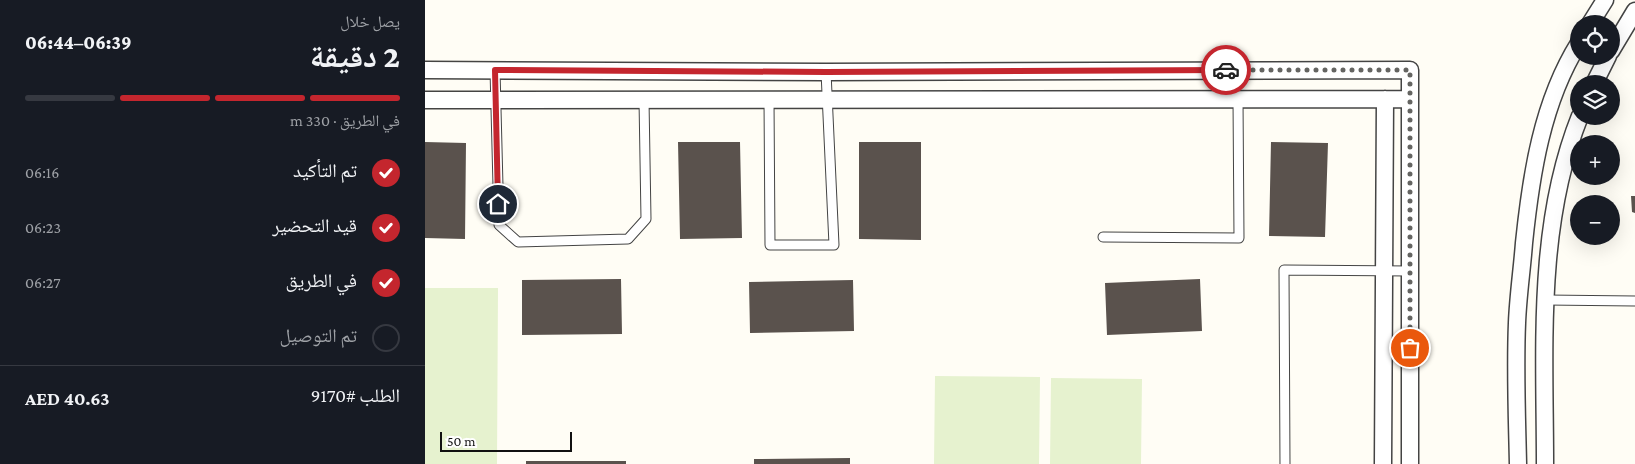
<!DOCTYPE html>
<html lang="ar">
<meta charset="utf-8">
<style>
body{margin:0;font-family:"Crimson Pro","Noto Naskh Arabic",serif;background:#242831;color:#f1f3f6;direction:rtl;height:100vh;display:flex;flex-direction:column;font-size:19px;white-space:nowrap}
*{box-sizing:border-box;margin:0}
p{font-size:16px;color:#9ea1a6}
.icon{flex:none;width:28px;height:28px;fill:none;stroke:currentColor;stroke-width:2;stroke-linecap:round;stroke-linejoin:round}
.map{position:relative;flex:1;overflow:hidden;direction:ltr}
.details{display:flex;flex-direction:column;background:#171b24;width:425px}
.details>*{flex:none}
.fabs{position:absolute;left:1145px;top:15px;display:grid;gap:10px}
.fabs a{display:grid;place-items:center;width:50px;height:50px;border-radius:50%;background:#171b24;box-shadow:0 5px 20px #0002;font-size:25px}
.scale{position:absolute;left:15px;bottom:12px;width:132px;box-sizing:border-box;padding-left:5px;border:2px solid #111;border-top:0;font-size:14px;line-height:18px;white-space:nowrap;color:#111;-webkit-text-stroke:4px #fff;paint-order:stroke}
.pin{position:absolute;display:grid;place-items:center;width:42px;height:42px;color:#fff;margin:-21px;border:2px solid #fff;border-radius:50%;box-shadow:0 1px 5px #0007}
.courier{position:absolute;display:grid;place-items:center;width:50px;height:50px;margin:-25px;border:4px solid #c4262e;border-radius:50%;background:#fff;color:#222;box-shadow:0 1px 6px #0007}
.headline em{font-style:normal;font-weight:800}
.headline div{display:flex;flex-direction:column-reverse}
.headline{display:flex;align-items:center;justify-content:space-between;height:85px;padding:0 25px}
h1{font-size:32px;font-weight:800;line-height:38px}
.bar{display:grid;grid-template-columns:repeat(4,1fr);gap:8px 5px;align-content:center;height:60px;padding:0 25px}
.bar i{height:6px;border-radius:4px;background:#363941}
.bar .current{background:#c4262e}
.bar p{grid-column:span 4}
.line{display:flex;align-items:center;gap:12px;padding:0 25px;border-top:1px solid #363941}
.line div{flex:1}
ol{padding:0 25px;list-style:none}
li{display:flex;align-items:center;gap:15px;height:55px}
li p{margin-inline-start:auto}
li .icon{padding:5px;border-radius:50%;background:#c4262e;color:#fff;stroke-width:4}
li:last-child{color:#9ea1a6}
li i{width:28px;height:28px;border:2px solid #363941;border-radius:50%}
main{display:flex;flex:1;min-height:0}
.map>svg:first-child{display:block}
</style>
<main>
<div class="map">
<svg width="1210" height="464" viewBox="0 0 1210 464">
<rect width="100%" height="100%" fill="#fffdf5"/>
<path fill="#e6f2cf" d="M 0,288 L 73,288 L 72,464 L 0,464 Z
M 510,376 L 615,377 L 614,464 L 509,464 Z
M 626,378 L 717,379 L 716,464 L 625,464 Z"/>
<path fill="#5a524d" d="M 0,142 L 41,143 L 40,239 L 0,238 Z
M 253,142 L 315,142 L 317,238 L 255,239 Z
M 434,142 L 496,142 L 496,240 L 434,239 Z
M 846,142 L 903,143 L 900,237 L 844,236 Z
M 1206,196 L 1210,196 L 1210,213 L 1207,212 Z
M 196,279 L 197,334 L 97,335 L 97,280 Z
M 775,279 L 777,331 L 682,335 L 680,283 Z
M 428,280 L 429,331 L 325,333 L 324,282 Z
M 425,458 L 425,464 L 329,464 L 329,459 Z
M 101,461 L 201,461 L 201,464 L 101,464 Z"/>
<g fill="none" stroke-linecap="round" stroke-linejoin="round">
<g stroke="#444" stroke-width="11">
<path id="lane" d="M 70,70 L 74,225 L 93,242 L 203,239 L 221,219 L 219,100
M 344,100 L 345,245 L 409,245 L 401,72
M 678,237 L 814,238 L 813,99
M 1121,300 L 1210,301
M 860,464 L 859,270 L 985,271"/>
</g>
<g stroke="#444" stroke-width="19">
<path id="street" d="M 1165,24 L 1180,0
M 1186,51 L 1210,11
M 0,70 L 401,72 L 985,70 L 985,464
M 1169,84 L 1183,56
M 0,100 L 985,99
M 958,464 L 960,99
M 1093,464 C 1092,417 1090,370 1092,323 C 1093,296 1097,270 1099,243 C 1106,175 1117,102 1154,43
M 1120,464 C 1120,348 1111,226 1155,116"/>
</g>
<use href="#lane" stroke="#fff" stroke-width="9"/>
<use href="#street" stroke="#fff" stroke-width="16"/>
</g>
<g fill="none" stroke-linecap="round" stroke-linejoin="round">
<path stroke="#646461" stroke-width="5" stroke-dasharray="0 9" d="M 801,70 L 985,70 L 985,348"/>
<path stroke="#c4262e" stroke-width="6" d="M 73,204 L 70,70 L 401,72 L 801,70"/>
</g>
</svg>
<div class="fabs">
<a><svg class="icon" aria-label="locate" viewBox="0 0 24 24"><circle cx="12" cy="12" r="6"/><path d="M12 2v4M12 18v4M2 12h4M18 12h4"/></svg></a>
<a><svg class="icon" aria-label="layers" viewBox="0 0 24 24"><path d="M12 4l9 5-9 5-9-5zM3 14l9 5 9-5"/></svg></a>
<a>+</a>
<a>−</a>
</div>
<div class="scale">50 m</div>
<div class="pin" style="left:985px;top:348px;background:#ea580c"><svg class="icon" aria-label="bag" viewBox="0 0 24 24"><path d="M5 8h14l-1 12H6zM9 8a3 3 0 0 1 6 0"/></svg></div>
<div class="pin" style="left:73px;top:204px;background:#1f2937"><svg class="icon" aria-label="home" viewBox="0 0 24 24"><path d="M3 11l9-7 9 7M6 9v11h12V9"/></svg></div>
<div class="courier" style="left:801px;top:70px"><svg class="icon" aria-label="car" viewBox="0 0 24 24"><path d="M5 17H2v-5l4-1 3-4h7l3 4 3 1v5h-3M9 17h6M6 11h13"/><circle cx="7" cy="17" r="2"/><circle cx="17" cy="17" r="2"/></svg></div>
</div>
<section class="details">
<div class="headline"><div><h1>2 دقيقة</h1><p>يصل خلال</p></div><em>06:39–06:44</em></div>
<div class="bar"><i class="current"></i><i class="current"></i><i class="current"></i><i></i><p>في الطريق · 330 m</p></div>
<ol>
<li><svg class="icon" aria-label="check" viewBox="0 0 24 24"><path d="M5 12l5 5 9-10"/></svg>تم التأكيد<p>06:16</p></li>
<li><svg class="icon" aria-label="check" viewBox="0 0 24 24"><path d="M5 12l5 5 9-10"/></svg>قيد التحضير<p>06:23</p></li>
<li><svg class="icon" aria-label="check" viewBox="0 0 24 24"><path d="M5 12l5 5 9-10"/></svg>في الطريق<p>06:27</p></li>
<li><i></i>تم التوصيل</li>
</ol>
<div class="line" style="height:65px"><div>الطلب #9170</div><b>AED 40.63</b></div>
</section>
</main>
